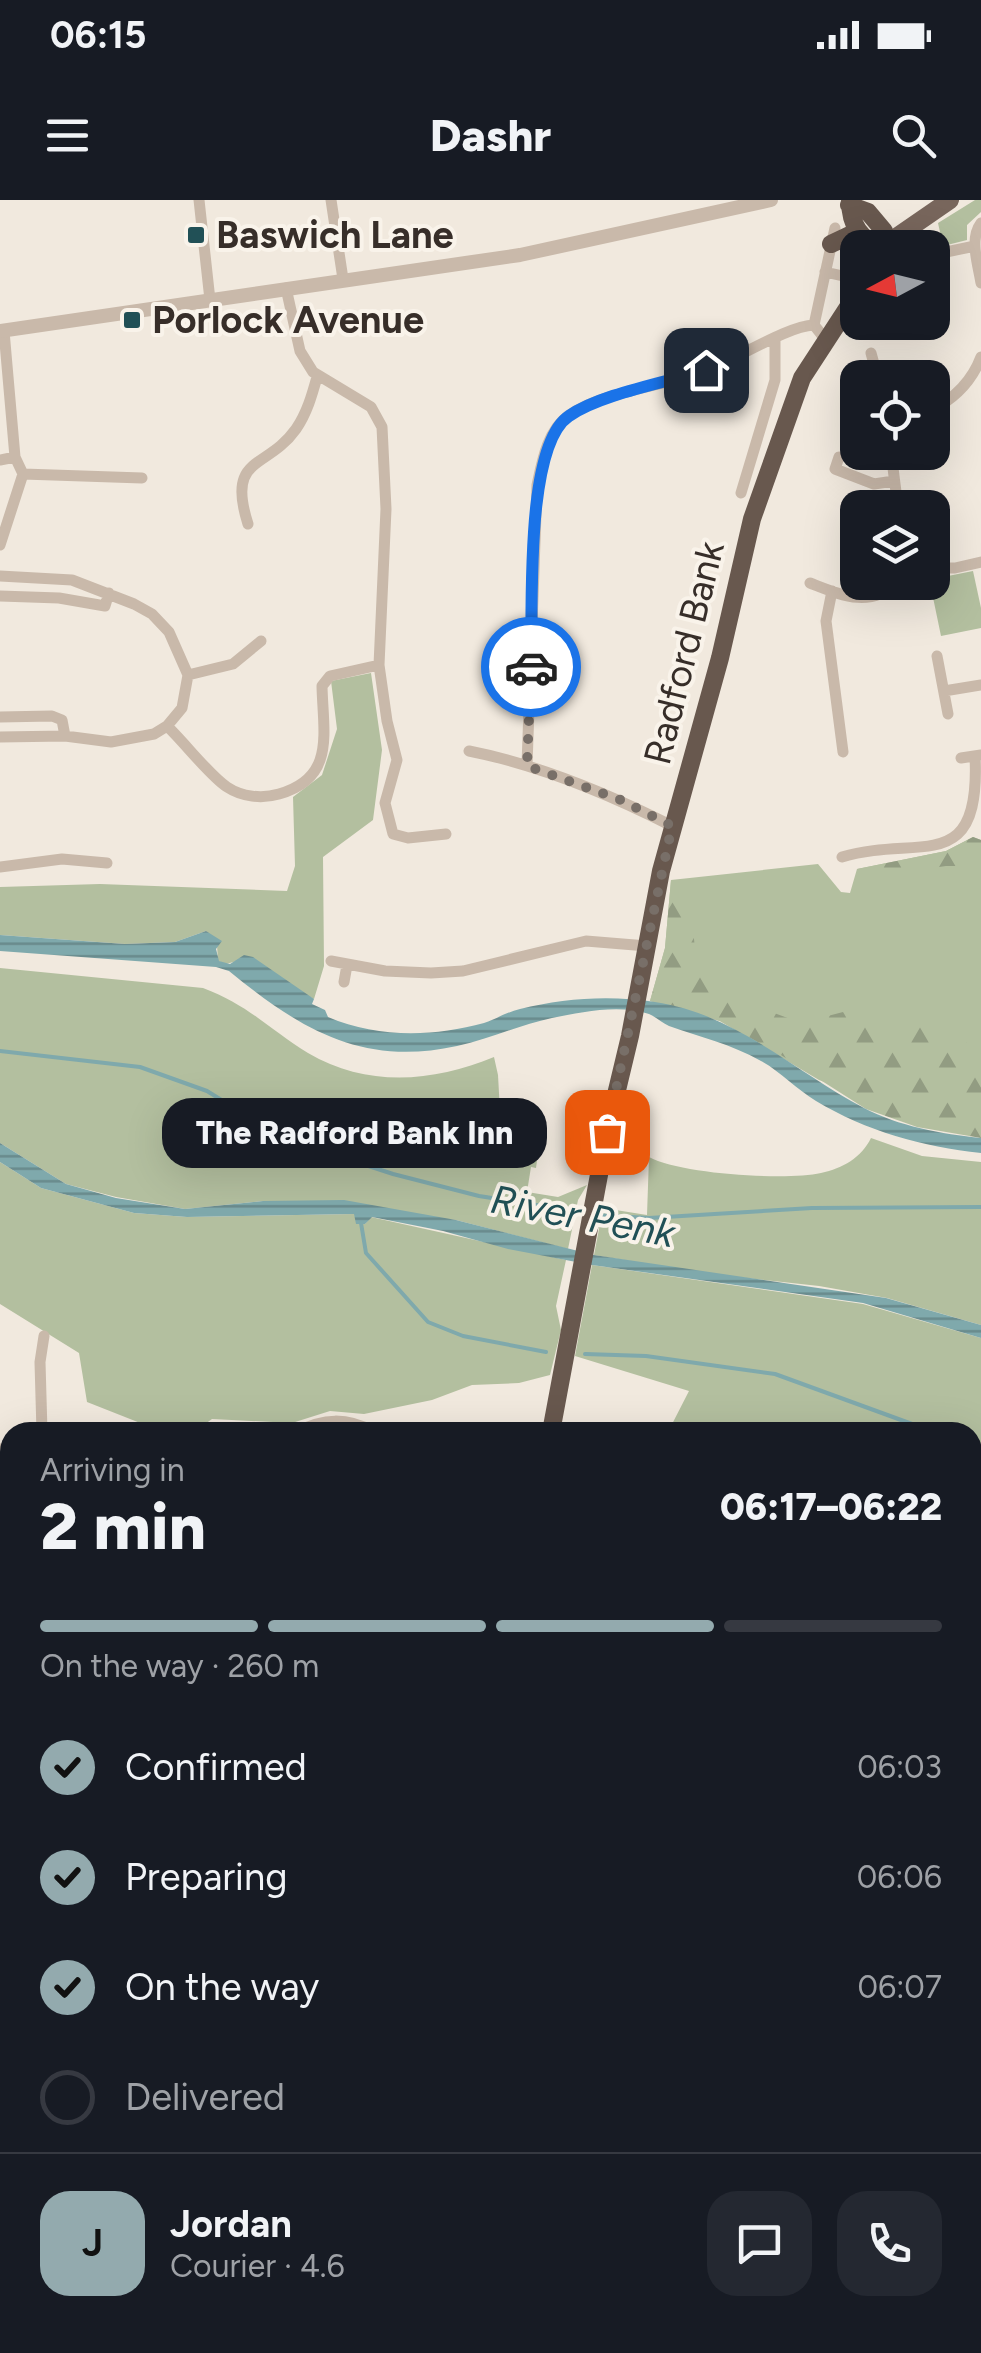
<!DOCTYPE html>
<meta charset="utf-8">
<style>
body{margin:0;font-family:Figtree,sans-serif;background:#242831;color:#f1f3f6;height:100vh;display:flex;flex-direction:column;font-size:38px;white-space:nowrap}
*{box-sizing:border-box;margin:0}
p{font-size:32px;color:#9ea1a6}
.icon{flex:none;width:55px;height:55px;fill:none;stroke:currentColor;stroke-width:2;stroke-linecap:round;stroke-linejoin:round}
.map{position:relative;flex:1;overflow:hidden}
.side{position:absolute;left:0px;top:1222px;width:982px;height:932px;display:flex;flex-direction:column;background:#171b24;border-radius:30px 30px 0 0;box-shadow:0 10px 40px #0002}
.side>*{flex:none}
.needle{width:65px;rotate:263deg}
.fabs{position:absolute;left:840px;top:30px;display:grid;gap:20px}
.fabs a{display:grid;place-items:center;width:110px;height:110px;border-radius:20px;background:#171b24;box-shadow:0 10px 40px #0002;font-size:50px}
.pin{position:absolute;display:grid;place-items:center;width:85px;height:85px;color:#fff;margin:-42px;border-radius:20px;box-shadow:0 5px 15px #0006}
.courier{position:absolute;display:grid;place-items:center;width:100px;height:100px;margin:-50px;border:8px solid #1a73e8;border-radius:50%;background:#fff;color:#222;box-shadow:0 2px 12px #0007}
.bubble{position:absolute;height:70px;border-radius:30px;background:#171b24;box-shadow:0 10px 40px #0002;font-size:32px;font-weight:800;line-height:70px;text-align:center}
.headline em{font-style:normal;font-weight:800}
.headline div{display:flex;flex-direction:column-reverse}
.headline{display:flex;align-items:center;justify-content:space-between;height:170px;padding:0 40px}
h1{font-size:65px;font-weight:800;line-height:75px}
.bar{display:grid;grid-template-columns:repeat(4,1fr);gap:15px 10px;align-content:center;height:120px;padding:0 40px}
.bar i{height:12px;border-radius:8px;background:#363941}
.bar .current{background:#93aaae}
.bar p{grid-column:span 4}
.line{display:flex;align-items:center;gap:25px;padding:0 40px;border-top:2px solid #363941}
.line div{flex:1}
.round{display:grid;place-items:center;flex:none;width:105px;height:105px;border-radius:30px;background:#242831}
ol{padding:0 40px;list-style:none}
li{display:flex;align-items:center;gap:30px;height:110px}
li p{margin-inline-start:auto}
li .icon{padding:10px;border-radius:50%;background:#93aaae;color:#111;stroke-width:4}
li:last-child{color:#9ea1a6}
li i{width:55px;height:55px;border:5px solid #363941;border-radius:50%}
.status{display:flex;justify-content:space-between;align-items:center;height:70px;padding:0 50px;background:#171b24;direction:ltr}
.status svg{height:28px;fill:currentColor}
header{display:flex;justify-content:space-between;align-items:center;height:130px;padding:0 40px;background:#171b24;font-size:45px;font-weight:800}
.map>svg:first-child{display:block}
</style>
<div class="status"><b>06:15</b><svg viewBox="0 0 49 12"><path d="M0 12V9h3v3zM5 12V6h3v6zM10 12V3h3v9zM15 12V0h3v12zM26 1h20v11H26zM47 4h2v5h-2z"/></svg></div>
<header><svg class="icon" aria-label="menu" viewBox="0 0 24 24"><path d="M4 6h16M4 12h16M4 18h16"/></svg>Dashr<svg class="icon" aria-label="search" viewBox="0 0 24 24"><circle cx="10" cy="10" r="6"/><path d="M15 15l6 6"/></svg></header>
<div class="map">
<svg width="981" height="2153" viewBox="0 0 981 2153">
<defs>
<pattern id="forest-firs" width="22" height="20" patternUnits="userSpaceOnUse" patternTransform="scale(2.5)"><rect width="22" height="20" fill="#b3bf9f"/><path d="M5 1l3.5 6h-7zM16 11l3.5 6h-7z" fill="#929c82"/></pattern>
<pattern id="water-rules" width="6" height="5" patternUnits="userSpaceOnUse" patternTransform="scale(2.5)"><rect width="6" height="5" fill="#7fa9ac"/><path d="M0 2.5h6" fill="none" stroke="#698a8c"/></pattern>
</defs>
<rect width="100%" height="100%" fill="#f1e9de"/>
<path fill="#b3bf9f" d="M 975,0 L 981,0 L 981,12 L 967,25 L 967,40 L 943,46 L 938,23 Z
M 973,371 L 981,408 L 981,428 L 941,436 L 930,383 L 933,379 Z
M 371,473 L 382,550 L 373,620 L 323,657 L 324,766 L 314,799 L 237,761 L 226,764 L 218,761 L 217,745 L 206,731 L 175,742 L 125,744 L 0,735 L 0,687 L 100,684 L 287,691 L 295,666 L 293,597 L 322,575 L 337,529 L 331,481 Z
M 973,637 L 981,640 L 981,938 L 819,880 L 720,821 L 650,801 L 665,748 L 671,680 L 818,664 L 841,692 L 850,693 L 857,669 L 946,651 Z
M 0,768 L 203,788 C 250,806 269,829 308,853 C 367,888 434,882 494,857 L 498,875 L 502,948 L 538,954 L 536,968 L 531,967 L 527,992 L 558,997 L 587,985 L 578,1000 L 568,1049 L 456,1020 L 263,1001 L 185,1009 L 116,997 L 66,984 L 0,943 Z
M 871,938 L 922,956 L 981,962 L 981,1125 L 887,1098 L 819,1086 L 702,1073 L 594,1055 L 603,1008 L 647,1015 L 649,957 C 680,974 786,981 821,973 C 843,968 861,958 871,938 Z
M 0,962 L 41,988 L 134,1013 L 187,1017 L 355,1014 L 365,1024 L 371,1017 L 566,1060 L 556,1106 L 561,1130 L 550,1175 L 519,1183 L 472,1185 L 432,1200 L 364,1214 L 330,1211 L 292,1223 L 212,1219 L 194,1232 L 163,1232 L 87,1202 L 79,1153 L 0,1104 Z
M 592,1065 L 863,1104 L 981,1138 L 981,1326 L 973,1324 L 972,1232 L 668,1232 L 689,1191 L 575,1156 Z
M 981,1579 L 981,1725 L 973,1717 L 973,1601 Z
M 0,1616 L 10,1617 L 10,1892 L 0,1888 Z"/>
<path fill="url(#forest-firs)" d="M 973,637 L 981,640 L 981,666 L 946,666 L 868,677 L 857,669 L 946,651 Z
M 671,680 L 683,683 L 689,689 L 697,769 L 761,808 L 801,823 L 843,812 L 950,828 L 966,841 L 968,856 L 981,856 L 981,938 L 917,927 L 866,909 L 781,855 L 720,821 L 650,801 L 665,748 Z"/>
<path fill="url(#water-rules)" d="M 206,731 L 222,741 L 216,749 L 219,761 L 230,764 L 244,755 L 253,757 L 314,799 L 312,804 L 325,810 L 328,817 C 377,838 433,837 484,823 C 496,819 507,812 520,809 C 564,798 610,795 655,802 C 736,814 794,871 864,908 C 898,926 942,934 981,938 L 981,953 C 923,947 866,931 816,901 C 796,889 781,872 761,861 C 731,844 700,837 669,826 C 662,823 656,817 649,814 C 619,804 582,812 552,818 C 519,825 489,839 457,846 C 362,867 300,829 229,771 L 216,767 L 0,751 L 0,735 L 125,744 L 175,742 Z
M 0,943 L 66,984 L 116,998 L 185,1009 L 263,1001 L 344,1000 L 456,1020 L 594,1055 L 886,1098 L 981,1125 L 981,1138 L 863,1103 L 592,1065 L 508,1049 L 443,1031 L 372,1017 L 365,1024 L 356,1024 L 354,1014 L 187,1017 L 134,1013 L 41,988 L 0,962 Z"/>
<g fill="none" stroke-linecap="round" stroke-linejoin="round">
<path stroke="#7fa9ac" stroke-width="4" d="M 0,851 L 140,867 L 207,891 L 283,938 L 393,974 L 479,996 L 587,1013
M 596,1015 L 649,1018 L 812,1008 L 981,1007
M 361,1023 L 366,1053 L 428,1122 L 463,1136 L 546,1152
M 585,1154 L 646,1156 L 775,1174 L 934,1232
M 972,1250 L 981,1254"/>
<path stroke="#c9b9aa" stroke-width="11" d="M 199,0 L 210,100
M 331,0 L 343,79
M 981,23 C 969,39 978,64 981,83
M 932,55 L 975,46
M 825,72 L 843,76
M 286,88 L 300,151 L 313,172 L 371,207 L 382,227 L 386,309 L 379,465 L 387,521 L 397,560 L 385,603 L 393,634 L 408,638 L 446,634
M 825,139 L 814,125 L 835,28
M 871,153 L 877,175 L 887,178
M 932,210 C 955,198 972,181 981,157
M 891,252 L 898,308
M 839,257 L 835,269 L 874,284 L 894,281
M 0,260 L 15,257
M 23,274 L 142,278
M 741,293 L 775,180 L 775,140
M 248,324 C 226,255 267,270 296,229 C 307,213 312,195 317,177
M 0,345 L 23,274 L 15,257 L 4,131
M 932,368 L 955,368 L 981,362
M 0,376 L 72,380 L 134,404 L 152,414 L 169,432 L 188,475 L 182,508 L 167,526 L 154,534 L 111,542 L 65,536 L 0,537
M 810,383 C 841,395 870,409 897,382
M 832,391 L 826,421 L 843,552
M 0,396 L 59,398 L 105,406 L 109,393
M 937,456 L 948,514
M 188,475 L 233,464 L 261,441
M 944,491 L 981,485
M 0,517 L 52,516 L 62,520 L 65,536
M 167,526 C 184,542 210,576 227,587 C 242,597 262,599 279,594 C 336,578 323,533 322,486 L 330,476 L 379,465
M 469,551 C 540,565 607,593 672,626
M 961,558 L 981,555
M 527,565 L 537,285 C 542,262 547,231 568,216 C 601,192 668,185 707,170 C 737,159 787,126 814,125
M 842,657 C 919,634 981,678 975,556
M 0,667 L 62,659 L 107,663
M 331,761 L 385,771 L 431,773 L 463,771 L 586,741 L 647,746
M 344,782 L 347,765
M 42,1232 L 40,1162 L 44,1136
M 297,1232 C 323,1218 347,1217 374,1232
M 0,1249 L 10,1248
M 0,1386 L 10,1382
M 972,1410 L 981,1412
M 0,1535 L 10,1520
M 972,1891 L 981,1883
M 550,2145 L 559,2153
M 761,2145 L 773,2153
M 946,2145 L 951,2147
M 844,2153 L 861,2145"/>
<path stroke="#c9b9aa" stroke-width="14" d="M 0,131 L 520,55 L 771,0
M 972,1993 L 981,2003"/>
<path stroke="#78665c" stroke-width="18" d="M 882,47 L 950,0"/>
<path stroke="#68584e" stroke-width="18" d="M 850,0 C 850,23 859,40 882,47
M 849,5 L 868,12 L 884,31 L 882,48
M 831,44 L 850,35 L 868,42
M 551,1232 L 607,932 L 630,836 L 661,671 L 720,458 L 752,319 L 802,178 L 858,92
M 0,2054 L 10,2048"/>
<g stroke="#372e29" stroke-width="8">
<path id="rail" d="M 0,1990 L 10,2007
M 0,2015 L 10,2031
M 88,2145 L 93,2153"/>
</g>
<use href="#rail" stroke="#f9f3ea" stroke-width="4" stroke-dasharray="11" stroke-linecap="butt"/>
</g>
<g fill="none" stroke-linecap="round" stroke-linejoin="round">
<path stroke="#786f68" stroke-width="10" stroke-dasharray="0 18" d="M 531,467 L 527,566 L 621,600 L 672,626 L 607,932"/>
<path stroke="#1a73e8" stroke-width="12" d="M 531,467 C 533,413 524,246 569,216 C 600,194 668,182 706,170"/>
</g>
<g fill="#215056" stroke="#f9f3ea" stroke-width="4">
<rect x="186" y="25" width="20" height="20" rx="5"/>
<rect x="122" y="110" width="20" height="20" rx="5"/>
</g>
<g text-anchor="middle" stroke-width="8" stroke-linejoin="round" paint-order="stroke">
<g font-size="38" font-weight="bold" fill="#372e29" stroke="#f9f3ea" text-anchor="start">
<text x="216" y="48">Baswich Lane</text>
<text x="152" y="133">Porlock Avenue</text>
</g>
<g font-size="38" fill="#372e29" stroke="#f9f3ea">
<text transform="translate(684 453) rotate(-76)" y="13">Radford Bank</text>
</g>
<g font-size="40" font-style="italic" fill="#215056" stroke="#f9f3ea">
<text transform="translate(583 1016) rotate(11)" y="14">River Penk</text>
</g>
</g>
</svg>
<div class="fabs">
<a><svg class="needle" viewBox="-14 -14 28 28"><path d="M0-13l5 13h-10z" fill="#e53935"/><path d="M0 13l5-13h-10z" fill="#9ea1a6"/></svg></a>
<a><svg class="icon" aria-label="locate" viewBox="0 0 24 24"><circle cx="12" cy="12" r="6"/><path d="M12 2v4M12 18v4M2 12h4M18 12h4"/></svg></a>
<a><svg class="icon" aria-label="layers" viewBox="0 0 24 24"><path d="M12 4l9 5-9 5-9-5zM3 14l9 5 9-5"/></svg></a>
</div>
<div class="pin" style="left:607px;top:932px;background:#ea580c"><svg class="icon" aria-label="bag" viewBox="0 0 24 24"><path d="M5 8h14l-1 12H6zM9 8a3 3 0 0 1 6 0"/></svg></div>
<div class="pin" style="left:706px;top:170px;background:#1f2937"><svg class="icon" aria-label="home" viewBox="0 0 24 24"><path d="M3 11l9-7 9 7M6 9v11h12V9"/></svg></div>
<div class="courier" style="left:531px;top:467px"><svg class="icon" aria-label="car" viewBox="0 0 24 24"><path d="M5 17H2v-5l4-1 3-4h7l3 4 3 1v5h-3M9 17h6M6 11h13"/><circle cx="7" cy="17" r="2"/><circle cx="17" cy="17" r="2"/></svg></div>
<div class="bubble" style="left:162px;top:898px;width:385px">The Radford Bank Inn</div>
<section class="side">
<div class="headline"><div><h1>2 min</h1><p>Arriving in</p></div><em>06:17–06:22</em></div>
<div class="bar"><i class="current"></i><i class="current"></i><i class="current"></i><i></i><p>On the way · 260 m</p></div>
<ol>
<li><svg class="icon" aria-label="check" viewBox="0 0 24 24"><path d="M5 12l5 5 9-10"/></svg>Confirmed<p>06:03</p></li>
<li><svg class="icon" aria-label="check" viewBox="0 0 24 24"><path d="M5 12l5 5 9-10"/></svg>Preparing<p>06:06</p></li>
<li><svg class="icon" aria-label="check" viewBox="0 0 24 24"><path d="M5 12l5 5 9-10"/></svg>On the way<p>06:07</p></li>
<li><i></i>Delivered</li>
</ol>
<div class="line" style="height:180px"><b class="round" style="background:#93aaae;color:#111">J</b><div><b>Jordan</b><p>Courier · 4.6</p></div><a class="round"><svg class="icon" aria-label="chat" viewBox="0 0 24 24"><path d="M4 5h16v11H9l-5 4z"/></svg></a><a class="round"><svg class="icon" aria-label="phone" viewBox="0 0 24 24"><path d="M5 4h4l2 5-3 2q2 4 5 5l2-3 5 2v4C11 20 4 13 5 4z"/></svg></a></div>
</section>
</div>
